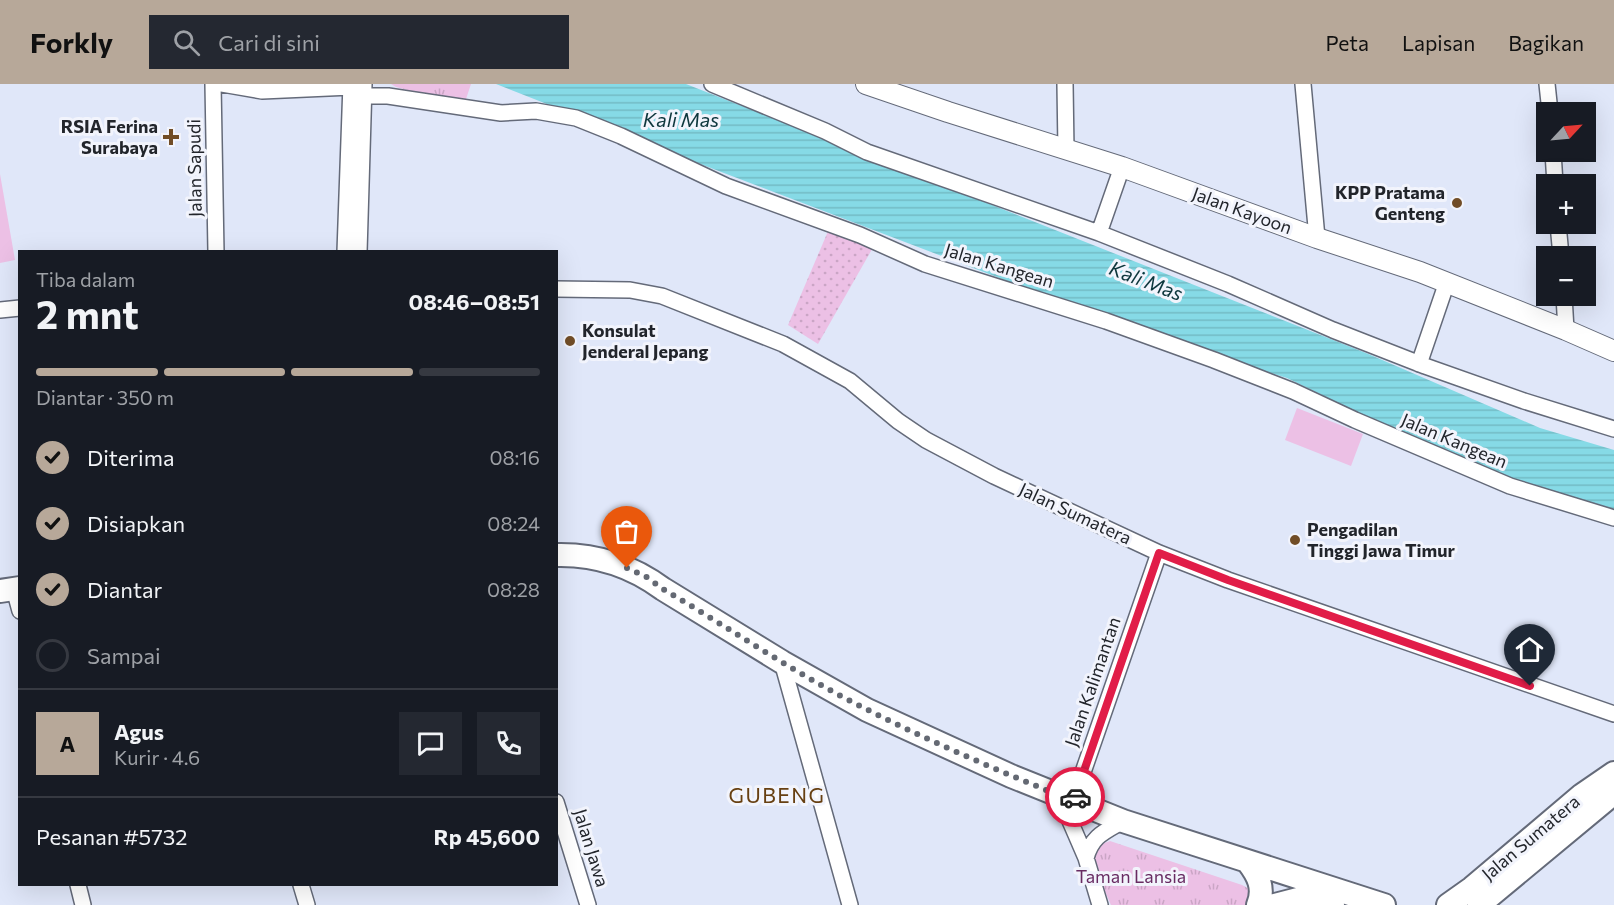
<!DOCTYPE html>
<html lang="id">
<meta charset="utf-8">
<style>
body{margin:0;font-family:Commissioner,sans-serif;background:#242831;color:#f1f3f6;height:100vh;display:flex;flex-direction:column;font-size:22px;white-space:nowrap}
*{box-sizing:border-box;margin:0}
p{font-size:20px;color:#9ea1a6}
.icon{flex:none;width:33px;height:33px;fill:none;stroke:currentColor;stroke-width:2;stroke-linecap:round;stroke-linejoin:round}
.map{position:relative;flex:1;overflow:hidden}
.panel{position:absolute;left:18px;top:166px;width:540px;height:636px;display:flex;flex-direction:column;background:#171b24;border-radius:0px;box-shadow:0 6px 24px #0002}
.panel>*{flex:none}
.needle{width:39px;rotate:64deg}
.tools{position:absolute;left:1536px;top:18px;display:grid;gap:12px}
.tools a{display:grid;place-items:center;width:60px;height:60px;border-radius:0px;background:#171b24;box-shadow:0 6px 24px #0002;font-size:30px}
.pin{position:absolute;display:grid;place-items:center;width:51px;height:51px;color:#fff;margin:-62px -26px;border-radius:50% 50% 50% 0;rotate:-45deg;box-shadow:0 0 6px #0007}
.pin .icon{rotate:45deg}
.courier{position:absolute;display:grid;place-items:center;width:60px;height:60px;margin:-30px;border:4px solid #e11d48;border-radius:50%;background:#fff;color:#222;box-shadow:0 2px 8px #0007}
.summary em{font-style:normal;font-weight:700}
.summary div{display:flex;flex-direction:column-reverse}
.summary{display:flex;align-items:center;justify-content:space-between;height:102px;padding:0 18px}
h1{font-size:39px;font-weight:700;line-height:45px}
.bar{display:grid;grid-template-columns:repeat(4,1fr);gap:9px 6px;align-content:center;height:72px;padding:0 18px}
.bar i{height:8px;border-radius:4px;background:#363941}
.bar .active{background:#b7a899}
.bar p{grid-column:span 4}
.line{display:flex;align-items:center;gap:15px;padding:0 18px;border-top:2px solid #363941}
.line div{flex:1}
.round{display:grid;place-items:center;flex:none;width:63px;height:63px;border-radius:0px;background:#242831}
ol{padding:0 18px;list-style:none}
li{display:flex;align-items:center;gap:18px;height:66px}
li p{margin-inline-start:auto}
li .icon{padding:6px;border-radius:50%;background:#b7a899;color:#111;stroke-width:4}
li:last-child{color:#9ea1a6}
li i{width:33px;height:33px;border:3px solid #363941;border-radius:50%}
header{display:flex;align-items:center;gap:36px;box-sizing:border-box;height:84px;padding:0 30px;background:#b7a899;color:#111}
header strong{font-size:28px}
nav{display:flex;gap:33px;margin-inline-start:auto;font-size:21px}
.search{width:420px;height:54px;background:#242831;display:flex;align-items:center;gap:15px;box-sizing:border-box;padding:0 21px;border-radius:0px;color:#9ea1a6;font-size:22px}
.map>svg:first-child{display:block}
</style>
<header>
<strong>Forkly</strong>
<div class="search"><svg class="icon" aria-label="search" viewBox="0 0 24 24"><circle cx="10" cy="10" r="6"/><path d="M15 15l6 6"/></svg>Cari di sini</div>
<nav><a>Peta</a><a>Lapisan</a><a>Bagikan</a></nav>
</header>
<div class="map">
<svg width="1614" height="821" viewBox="0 0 1614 821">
<defs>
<pattern id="grass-dots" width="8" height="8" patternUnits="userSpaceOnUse" patternTransform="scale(1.5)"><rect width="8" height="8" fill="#ecc0e5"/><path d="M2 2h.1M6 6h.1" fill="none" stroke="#caa5c5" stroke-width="1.8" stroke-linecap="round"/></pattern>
<pattern id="park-tufts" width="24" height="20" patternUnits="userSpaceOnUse" patternTransform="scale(1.5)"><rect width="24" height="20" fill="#ecc0e5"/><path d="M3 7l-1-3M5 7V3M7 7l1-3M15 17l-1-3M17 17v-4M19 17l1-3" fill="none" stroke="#caa5c5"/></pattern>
<pattern id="water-rules" width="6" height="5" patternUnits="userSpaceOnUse" patternTransform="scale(1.5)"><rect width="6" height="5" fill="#86dae6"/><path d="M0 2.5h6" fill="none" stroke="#73bbc5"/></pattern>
</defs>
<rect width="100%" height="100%" fill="#e0e7f9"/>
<path fill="url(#grass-dots)" d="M 829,145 L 875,160 L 818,260 L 788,241 Z"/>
<path fill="url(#park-tufts)" d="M 391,0 L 471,0 L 464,21 L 396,3 Z
M 1110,757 L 1242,801 L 1253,807 L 1253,821 L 1111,821 C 1106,809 1092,780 1095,769 C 1097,761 1105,759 1110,757 Z"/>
<path fill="#ecc0e5" d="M 0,90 L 15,176 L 0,179 Z
M 1297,324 L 1363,350 L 1351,382 L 1285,356 Z"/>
<path fill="url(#water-rules)" d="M 496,0 L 686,0 L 1366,269 L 1540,344 L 1614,366 L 1614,425 L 1466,381 L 1287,294 L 1141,248 L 674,70 Z"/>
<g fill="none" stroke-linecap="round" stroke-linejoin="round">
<g stroke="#646a79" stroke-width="18">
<path id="minor" d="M 213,0 L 216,168
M 222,0 L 262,7 L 351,3
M 712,0 L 825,47 L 867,68 L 1099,149 L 1228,200 L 1333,246 L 1425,282 L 1524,317 L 1614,345
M 1065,0 L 1066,66
M 1303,0 L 1317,154
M 1547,0 L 1550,28
M 363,12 L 388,12 L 501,29 L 536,27 L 576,34 L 621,52 L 726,102 L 860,151 L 925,180 L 1106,237 L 1214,276 L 1293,307 L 1355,336 L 1510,402 L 1614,434
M 1553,68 L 1555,100
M 1558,140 L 1561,172
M 1099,149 L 1122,83
M 345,168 L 351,0
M 359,168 L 364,0
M 556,205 L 630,206 L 662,212 L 783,260 L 850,297 L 898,337 L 926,356 L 994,392 L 1159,469 L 1228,496 L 1614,630
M 1564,212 L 1566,246
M 0,226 L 20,224
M 1419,280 L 1447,198
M 14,505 L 20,527
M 782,578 L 850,821
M 556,718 L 588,821
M 1086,774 C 1092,752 1104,748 1123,737
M 78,801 L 83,821
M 301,801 L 307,821
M 1100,821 L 1086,774 L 1070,737 L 1073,717 L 1159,469"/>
</g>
<g stroke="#646a79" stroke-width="22">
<path id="major" d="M 866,0 L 948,28 L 1122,83 L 1317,154 L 1420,188 L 1566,246 L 1614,267"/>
</g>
<g stroke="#646a79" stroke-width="26">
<path id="highway" d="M 556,471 C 595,470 632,482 663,505 L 782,578 L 867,626 L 1011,692 L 1123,737 L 1384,821
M 0,507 L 20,504
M 1248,778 C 1258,791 1265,804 1258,821
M 1275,821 L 1302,814 L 1333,821
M 1448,821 L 1472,804 L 1582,711 L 1614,689
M 1479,821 L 1614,709"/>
</g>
<use href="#minor" stroke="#fff" stroke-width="15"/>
<use href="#major" stroke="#fff" stroke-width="20"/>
<use href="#highway" stroke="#fff" stroke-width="22"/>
</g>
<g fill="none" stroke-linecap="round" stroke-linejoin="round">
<path stroke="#646973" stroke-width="6" stroke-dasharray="0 10.8" d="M 627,484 L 645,492 L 663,505 C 731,545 797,591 868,626 C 935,660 1004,689 1073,717 L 1075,713"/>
<path stroke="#e11d48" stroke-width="8" d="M 1075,713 L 1159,469 L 1228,496 L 1530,602"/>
</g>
<g fill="#714d27" stroke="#f2f4fc" stroke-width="2">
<path d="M168 44h6v6h6v6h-6v6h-6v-6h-6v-6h6z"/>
<circle cx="1457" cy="119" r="6"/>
<circle cx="570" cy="257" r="6"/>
<circle cx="1295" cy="456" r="6"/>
</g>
<g text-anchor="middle" stroke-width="6" stroke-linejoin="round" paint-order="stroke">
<g font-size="18" font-weight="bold" fill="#22252b" stroke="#f2f4fc" text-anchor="end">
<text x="158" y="49">RSIA Ferina<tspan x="158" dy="21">Surabaya</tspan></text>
<text x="1445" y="115">KPP Pratama<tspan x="1445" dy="21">Genteng</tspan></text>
<text x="582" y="253" text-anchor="start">Konsulat<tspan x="582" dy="21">Jenderal Jepang</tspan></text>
<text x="1307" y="452" text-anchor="start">Pengadilan<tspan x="1307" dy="21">Tinggi Jawa Timur</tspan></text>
</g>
<g font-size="18" fill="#22252b" stroke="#f2f4fc">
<text transform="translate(195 84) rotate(-91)" y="6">Jalan Sapudi</text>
<text transform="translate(1242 127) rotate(20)" y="6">Jalan Kayoon</text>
<text transform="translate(999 182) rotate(17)" y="6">Jalan Kangean</text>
<text transform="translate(1454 357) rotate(23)" y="6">Jalan Kangean</text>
<text transform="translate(1075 430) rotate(25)" y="6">Jalan Sumatera</text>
<text transform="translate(1093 598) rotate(-71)" y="6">Jalan Kalimantan</text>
<text transform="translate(1531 754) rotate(-40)" y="6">Jalan Sumatera</text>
<text transform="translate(591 764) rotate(73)" y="6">Jalan Jawa</text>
</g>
<g font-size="18" fill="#682b62" stroke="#f2f4fc">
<text x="1131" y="799">Taman Lansia</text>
</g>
<g font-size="20" font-style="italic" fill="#0e373d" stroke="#f2f4fc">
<text x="681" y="43">Kali Mas</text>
<text transform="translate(1146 197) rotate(21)" y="7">Kali Mas</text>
</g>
<g font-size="21" letter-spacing="1.5" fill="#674012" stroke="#f2f4fc">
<text x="777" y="719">GUBENG</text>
</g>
</g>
</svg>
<div class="tools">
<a><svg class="needle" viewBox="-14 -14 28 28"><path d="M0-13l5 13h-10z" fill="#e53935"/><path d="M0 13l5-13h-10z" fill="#9ea1a6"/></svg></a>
<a>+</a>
<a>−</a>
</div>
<div class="pin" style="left:627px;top:484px;background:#ea580c"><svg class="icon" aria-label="bag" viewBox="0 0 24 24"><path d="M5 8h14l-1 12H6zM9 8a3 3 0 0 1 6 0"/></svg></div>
<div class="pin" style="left:1530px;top:602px;background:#1f2937"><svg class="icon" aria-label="home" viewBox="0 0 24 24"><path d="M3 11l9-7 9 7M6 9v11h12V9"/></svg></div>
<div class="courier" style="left:1075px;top:713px"><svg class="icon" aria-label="car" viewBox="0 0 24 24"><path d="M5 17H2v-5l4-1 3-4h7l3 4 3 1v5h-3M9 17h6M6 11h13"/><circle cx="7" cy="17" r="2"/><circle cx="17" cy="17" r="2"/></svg></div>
<section class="panel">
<div class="summary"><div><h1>2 mnt</h1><p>Tiba dalam</p></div><em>08:46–08:51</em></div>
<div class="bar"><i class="active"></i><i class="active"></i><i class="active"></i><i></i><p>Diantar · 350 m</p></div>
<ol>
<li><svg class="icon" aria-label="check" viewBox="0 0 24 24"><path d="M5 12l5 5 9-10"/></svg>Diterima<p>08:16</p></li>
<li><svg class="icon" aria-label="check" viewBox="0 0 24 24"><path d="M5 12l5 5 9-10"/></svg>Disiapkan<p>08:24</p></li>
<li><svg class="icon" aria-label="check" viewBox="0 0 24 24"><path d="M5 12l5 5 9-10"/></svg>Diantar<p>08:28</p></li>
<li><i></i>Sampai</li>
</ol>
<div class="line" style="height:108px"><b class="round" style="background:#b7a899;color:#111">A</b><div><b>Agus</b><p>Kurir · 4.6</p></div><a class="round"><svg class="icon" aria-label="chat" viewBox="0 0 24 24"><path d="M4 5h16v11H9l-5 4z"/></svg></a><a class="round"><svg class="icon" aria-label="phone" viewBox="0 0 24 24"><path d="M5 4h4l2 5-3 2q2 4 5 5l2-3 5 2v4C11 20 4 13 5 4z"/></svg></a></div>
<div class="line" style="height:78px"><div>Pesanan #5732</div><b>Rp 45,600</b></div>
</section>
</div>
